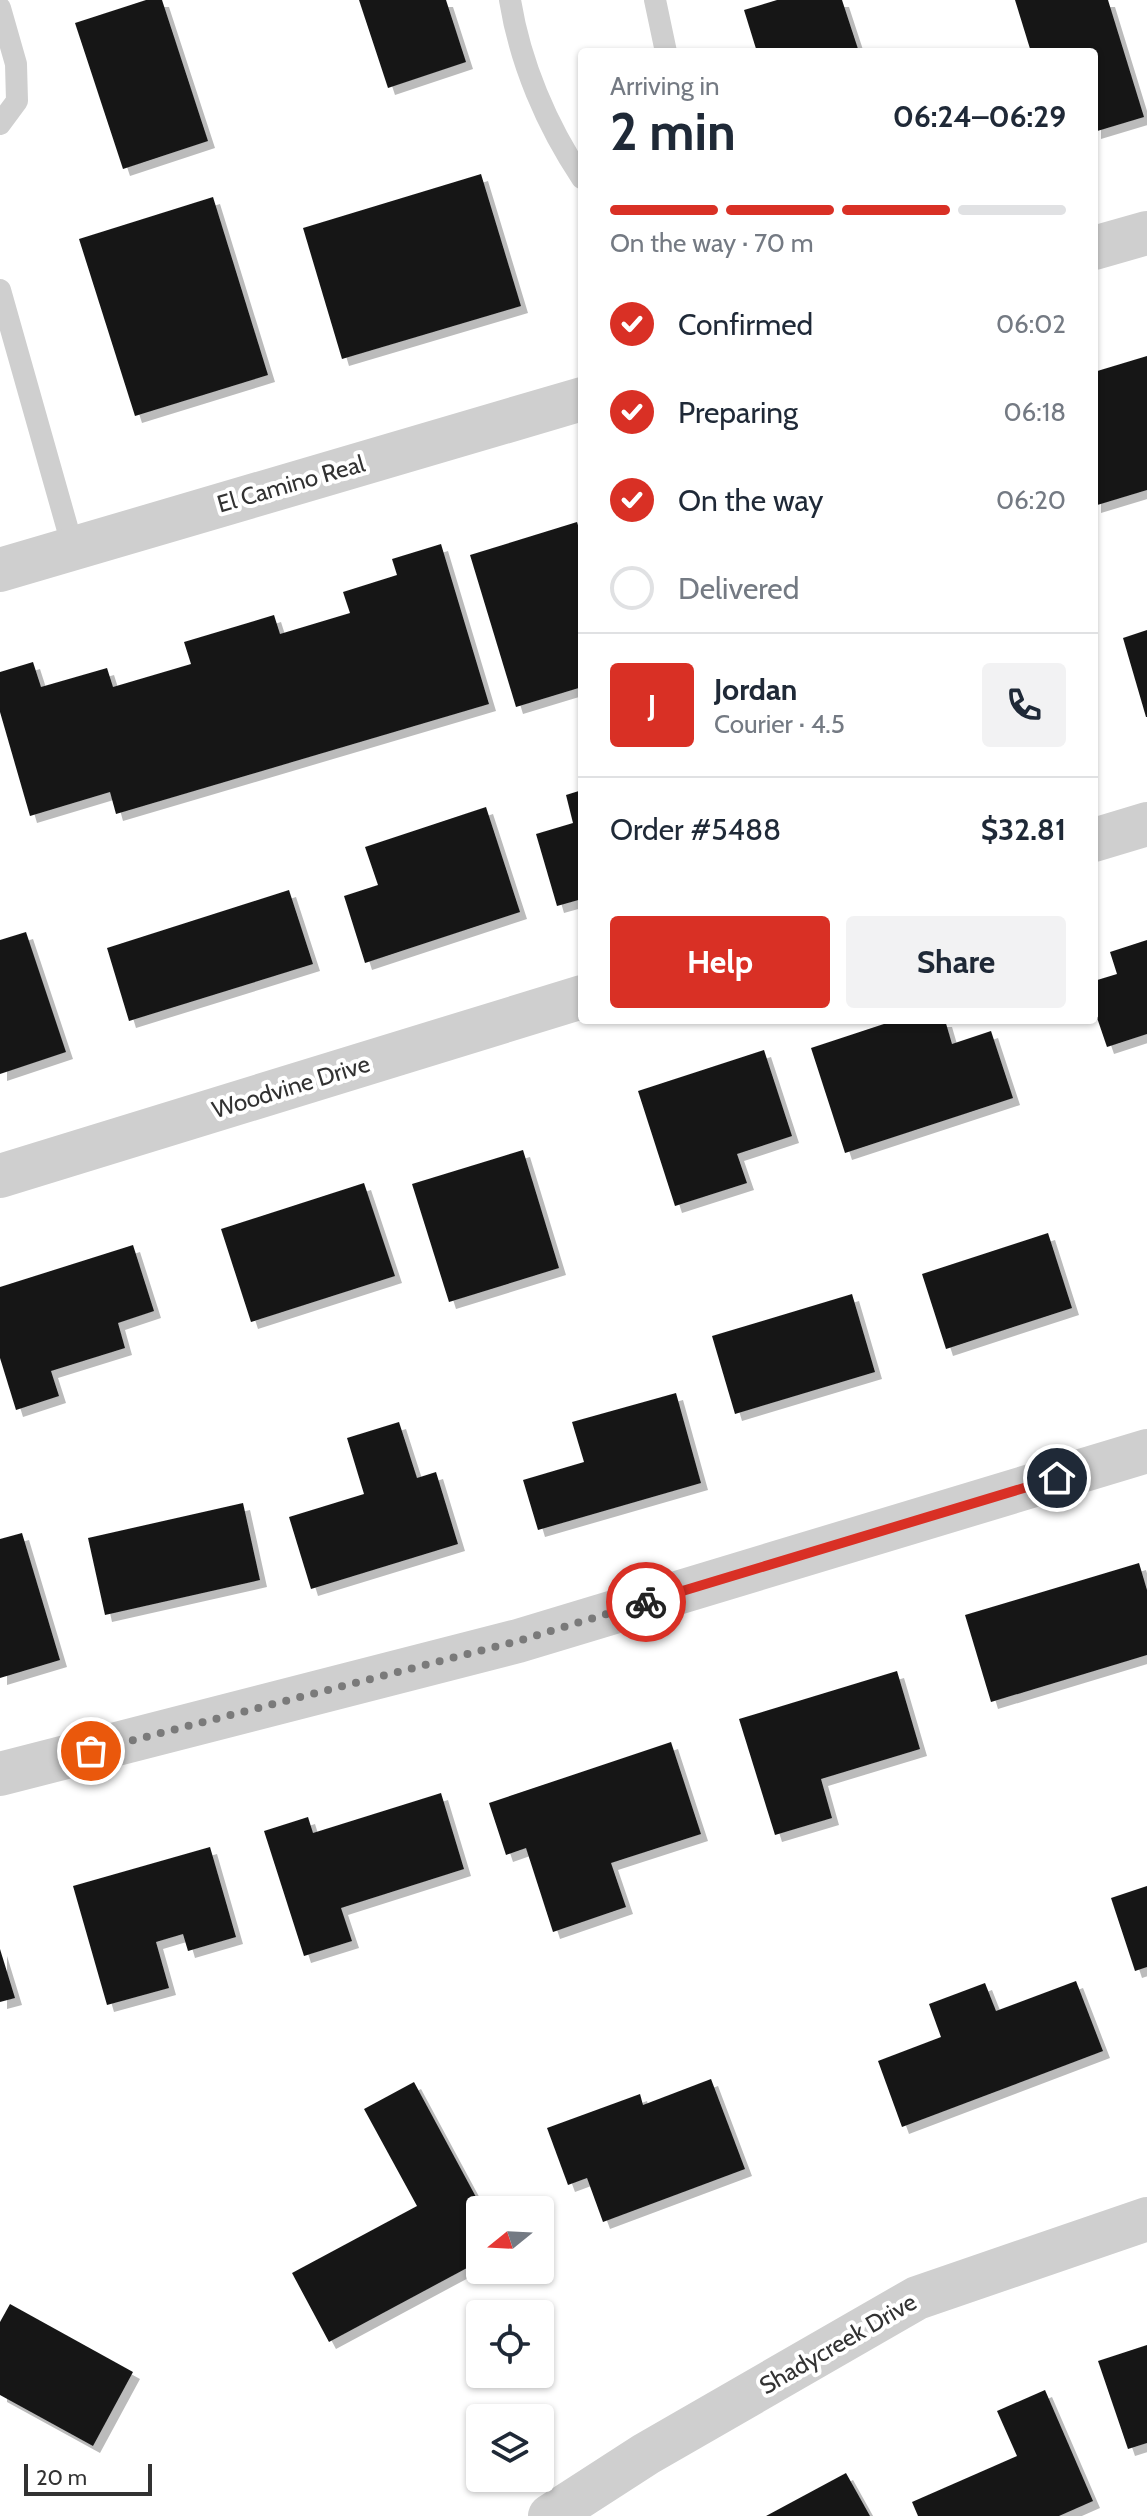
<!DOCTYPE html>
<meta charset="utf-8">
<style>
body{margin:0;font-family:Cabin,sans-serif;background:#f2f2f3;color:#1f2937;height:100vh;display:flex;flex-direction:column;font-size:30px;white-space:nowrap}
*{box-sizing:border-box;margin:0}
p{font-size:26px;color:#747a83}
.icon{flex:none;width:44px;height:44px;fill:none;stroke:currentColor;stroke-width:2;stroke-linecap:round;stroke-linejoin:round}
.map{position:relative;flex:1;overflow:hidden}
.drawer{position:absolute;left:578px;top:48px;width:520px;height:976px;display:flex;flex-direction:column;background:#fff;border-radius:8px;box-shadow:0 2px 6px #0004}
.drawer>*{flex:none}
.needle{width:52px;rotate:252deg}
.tools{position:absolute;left:466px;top:2196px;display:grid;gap:16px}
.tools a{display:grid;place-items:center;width:88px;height:88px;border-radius:8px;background:#fff;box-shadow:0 2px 6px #0004;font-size:40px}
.scale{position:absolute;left:24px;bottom:20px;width:128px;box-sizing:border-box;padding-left:8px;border:4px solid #323232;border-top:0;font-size:22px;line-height:28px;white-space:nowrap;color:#323232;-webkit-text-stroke:6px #fff;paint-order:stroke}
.pin{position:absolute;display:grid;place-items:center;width:68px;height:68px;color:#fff;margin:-34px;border:4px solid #fff;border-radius:50%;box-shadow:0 2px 8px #0007}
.courier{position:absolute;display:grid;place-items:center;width:80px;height:80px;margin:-40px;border:6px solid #d93025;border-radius:50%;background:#fff;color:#222;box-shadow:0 2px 10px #0007}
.overview em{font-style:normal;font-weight:800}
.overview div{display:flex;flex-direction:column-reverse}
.overview{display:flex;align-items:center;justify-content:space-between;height:136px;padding:0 32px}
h1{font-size:52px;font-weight:800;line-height:60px}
.bar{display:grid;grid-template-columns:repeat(4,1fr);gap:12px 8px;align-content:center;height:96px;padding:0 32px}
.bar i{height:10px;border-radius:6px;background:#e0e1e3}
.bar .selected{background:#d93025}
.bar p{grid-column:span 4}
.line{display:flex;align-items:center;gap:20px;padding:0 32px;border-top:2px solid #e0e1e3}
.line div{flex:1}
.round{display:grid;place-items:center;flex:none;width:84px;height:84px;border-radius:8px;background:#f2f2f3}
ol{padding:0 32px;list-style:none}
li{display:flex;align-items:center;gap:24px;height:88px}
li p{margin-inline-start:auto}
li .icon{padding:8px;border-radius:50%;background:#d93025;color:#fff;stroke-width:4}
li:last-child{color:#747a83}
li i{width:44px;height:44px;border:4px solid #e0e1e3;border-radius:50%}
.cta{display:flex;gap:16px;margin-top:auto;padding:16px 32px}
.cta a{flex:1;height:92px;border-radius:8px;background:#d93025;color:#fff;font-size:32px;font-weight:800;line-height:92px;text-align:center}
.cta a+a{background:#f2f2f3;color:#1f2937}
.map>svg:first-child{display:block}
</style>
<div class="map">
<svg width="1147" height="2516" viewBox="0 0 1147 2516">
<defs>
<filter id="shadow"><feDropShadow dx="7" dy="7" stdDeviation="0" flood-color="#0004"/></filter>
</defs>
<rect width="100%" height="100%" fill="#fff"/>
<path fill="#191919" filter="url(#shadow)" d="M 146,0 L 162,0 L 208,141 L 123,169 L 75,23 Z
M 359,0 L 446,0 L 466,62 L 388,88 Z
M 777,0 L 842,0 L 859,52 L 757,52 L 744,10 Z
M 1015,0 L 1108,0 L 1144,117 L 1094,132 L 1094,52 L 1031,52 Z
M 481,174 L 521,306 L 342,359 L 303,228 Z
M 213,197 L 268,375 L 135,416 L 79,239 Z
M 1147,356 L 1147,490 L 1094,506 L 1094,372 Z
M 577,522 L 582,538 L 582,687 L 516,707 L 470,555 Z
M 441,544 L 489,704 L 116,814 L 110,792 L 30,816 L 0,712 L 0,672 L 33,662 L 41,687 L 107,668 L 113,687 L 191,664 L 184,642 L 274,615 L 280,634 L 350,613 L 343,592 L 397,575 L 392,559 Z
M 1147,630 L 1147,717 L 1146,717 L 1123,638 Z
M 582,790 L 582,899 L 557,906 L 536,834 L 573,823 L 566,795 Z
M 486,807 L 520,912 L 365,963 L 344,896 L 378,885 L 365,847 Z
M 289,890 L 313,964 L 129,1021 L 107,948 Z
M 26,932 L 66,1052 L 0,1074 L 0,940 Z
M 1147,940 L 1147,1034 L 1107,1047 L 1094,1009 L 1094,981 L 1117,974 L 1110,952 Z
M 896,1020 L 945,1020 L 952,1044 L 991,1031 L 1013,1098 L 845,1153 L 811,1048 Z
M 764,1050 L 792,1136 L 737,1154 L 747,1183 L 675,1206 L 638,1091 Z
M 523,1150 L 559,1268 L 449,1302 L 412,1184 Z
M 364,1183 L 395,1276 L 251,1322 L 221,1229 Z
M 1048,1233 L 1072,1308 L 946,1349 L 922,1274 Z
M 133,1245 L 154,1311 L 118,1323 L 125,1348 L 51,1371 L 59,1396 L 16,1410 L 0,1358 L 0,1287 Z
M 852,1294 L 875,1372 L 735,1414 L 712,1336 Z
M 676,1393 L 701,1483 L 538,1530 L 523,1480 L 584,1462 L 572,1422 Z
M 399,1422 L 417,1478 L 436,1472 L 458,1544 L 311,1589 L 289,1517 L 364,1494 L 347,1438 Z
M 243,1503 L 260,1580 L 105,1615 L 88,1538 Z
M 22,1533 L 60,1660 L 0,1678 L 0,1539 Z
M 1139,1563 L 1147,1590 L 1147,1655 L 991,1702 L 965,1615 Z
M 897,1671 L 920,1749 L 821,1779 L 832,1818 L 775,1835 L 739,1719 Z
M 671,1742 L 701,1834 L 611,1863 L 626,1907 L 553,1932 L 526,1848 L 506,1855 L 489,1803 Z
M 441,1793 L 464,1869 L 341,1908 L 352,1941 L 304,1956 L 264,1831 L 308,1817 L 313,1833 Z
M 210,1847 L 236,1937 L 188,1951 L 183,1934 L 156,1942 L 169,1988 L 107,2005 L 73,1886 Z
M 1147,1886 L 1147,1967 L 1135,1971 L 1111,1898 Z
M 0,1949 L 15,1998 L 0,2002 Z
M 1076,1981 L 1103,2051 L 902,2127 L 878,2061 L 941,2037 L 929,2004 L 985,1983 L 996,2011 Z
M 711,2079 L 745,2169 L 603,2222 L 587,2178 L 568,2185 L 547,2128 L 640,2094 L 643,2105 Z
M 414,2082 L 483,2210 L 480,2261 L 329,2342 L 292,2273 L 417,2206 L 364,2109 Z
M 10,2304 L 133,2372 L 93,2446 L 0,2395 L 0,2322 Z
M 1147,2345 L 1147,2443 L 1128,2449 L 1098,2361 Z
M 1045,2390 L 1093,2501 L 1059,2516 L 918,2516 L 912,2502 L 1017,2456 L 997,2411 Z
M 846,2473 L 870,2516 L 766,2516 Z"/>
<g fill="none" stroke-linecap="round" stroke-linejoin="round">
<path stroke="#cfcfcf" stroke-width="22" d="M 510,0 C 520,63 547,126 582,178
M 655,0 L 666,52
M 0,8 L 16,64 L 17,101 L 0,124
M 0,290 L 73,548"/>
<path stroke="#cfcfcf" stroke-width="44" d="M 1094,840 L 1147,824
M 0,1176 L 582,997
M 0,1774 L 518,1641 L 1147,1451
M 550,2516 L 646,2454 L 917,2298 L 1147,2219"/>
<path stroke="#cfcfcf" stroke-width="44" d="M 1094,248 L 1147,233
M 0,570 L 582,399"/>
</g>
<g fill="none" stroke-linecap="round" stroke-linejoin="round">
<path stroke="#7a7a7a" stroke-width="8" stroke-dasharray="0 14.4" d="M 91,1751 L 518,1641 L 646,1602"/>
<path stroke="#d93025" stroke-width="10" d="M 646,1602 L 1057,1478"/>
</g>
<g text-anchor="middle" stroke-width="8" stroke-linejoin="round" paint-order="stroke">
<g font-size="24" fill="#323232" stroke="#fff">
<text transform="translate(291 484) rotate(-16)" y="8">El Camino Real</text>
<text transform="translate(291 1087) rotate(-17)" y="8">Woodvine Drive</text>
<text transform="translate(838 2344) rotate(-30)" y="8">Shadycreek Drive</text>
</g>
</g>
</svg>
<div class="tools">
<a><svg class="needle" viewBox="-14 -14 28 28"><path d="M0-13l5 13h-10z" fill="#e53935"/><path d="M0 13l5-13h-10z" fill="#747a83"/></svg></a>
<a><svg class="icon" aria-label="locate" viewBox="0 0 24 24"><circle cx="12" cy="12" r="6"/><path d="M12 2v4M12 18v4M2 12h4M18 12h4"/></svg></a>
<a><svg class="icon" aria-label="layers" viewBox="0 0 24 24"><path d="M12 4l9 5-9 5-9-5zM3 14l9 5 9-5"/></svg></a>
</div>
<div class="scale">20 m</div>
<div class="pin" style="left:91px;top:1751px;background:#ea580c"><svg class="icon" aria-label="bag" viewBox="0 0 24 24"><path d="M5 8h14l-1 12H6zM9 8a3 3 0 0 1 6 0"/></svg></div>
<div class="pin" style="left:1057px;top:1478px;background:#1f2937"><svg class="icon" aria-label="home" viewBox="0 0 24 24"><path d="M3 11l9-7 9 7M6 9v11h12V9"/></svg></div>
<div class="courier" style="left:646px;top:1602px"><svg class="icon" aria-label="bike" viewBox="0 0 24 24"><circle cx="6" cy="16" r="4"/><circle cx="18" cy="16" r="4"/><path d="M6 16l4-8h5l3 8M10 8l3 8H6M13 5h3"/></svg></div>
<section class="drawer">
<div class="overview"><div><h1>2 min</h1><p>Arriving in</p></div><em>06:24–06:29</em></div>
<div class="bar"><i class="selected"></i><i class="selected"></i><i class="selected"></i><i></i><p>On the way · 70 m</p></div>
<ol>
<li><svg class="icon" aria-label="check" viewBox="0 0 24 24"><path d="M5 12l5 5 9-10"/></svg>Confirmed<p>06:02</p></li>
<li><svg class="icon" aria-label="check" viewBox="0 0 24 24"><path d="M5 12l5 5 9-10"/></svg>Preparing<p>06:18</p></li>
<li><svg class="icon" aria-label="check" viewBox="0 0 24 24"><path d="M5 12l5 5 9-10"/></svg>On the way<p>06:20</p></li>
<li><i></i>Delivered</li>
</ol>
<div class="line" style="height:144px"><b class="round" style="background:#d93025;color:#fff">J</b><div><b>Jordan</b><p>Courier · 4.5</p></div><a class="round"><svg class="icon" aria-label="phone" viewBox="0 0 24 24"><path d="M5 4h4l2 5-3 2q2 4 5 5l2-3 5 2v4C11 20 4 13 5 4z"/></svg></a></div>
<div class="line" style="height:104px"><div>Order #5488</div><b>$32.81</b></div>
<div class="cta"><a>Help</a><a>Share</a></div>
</section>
</div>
